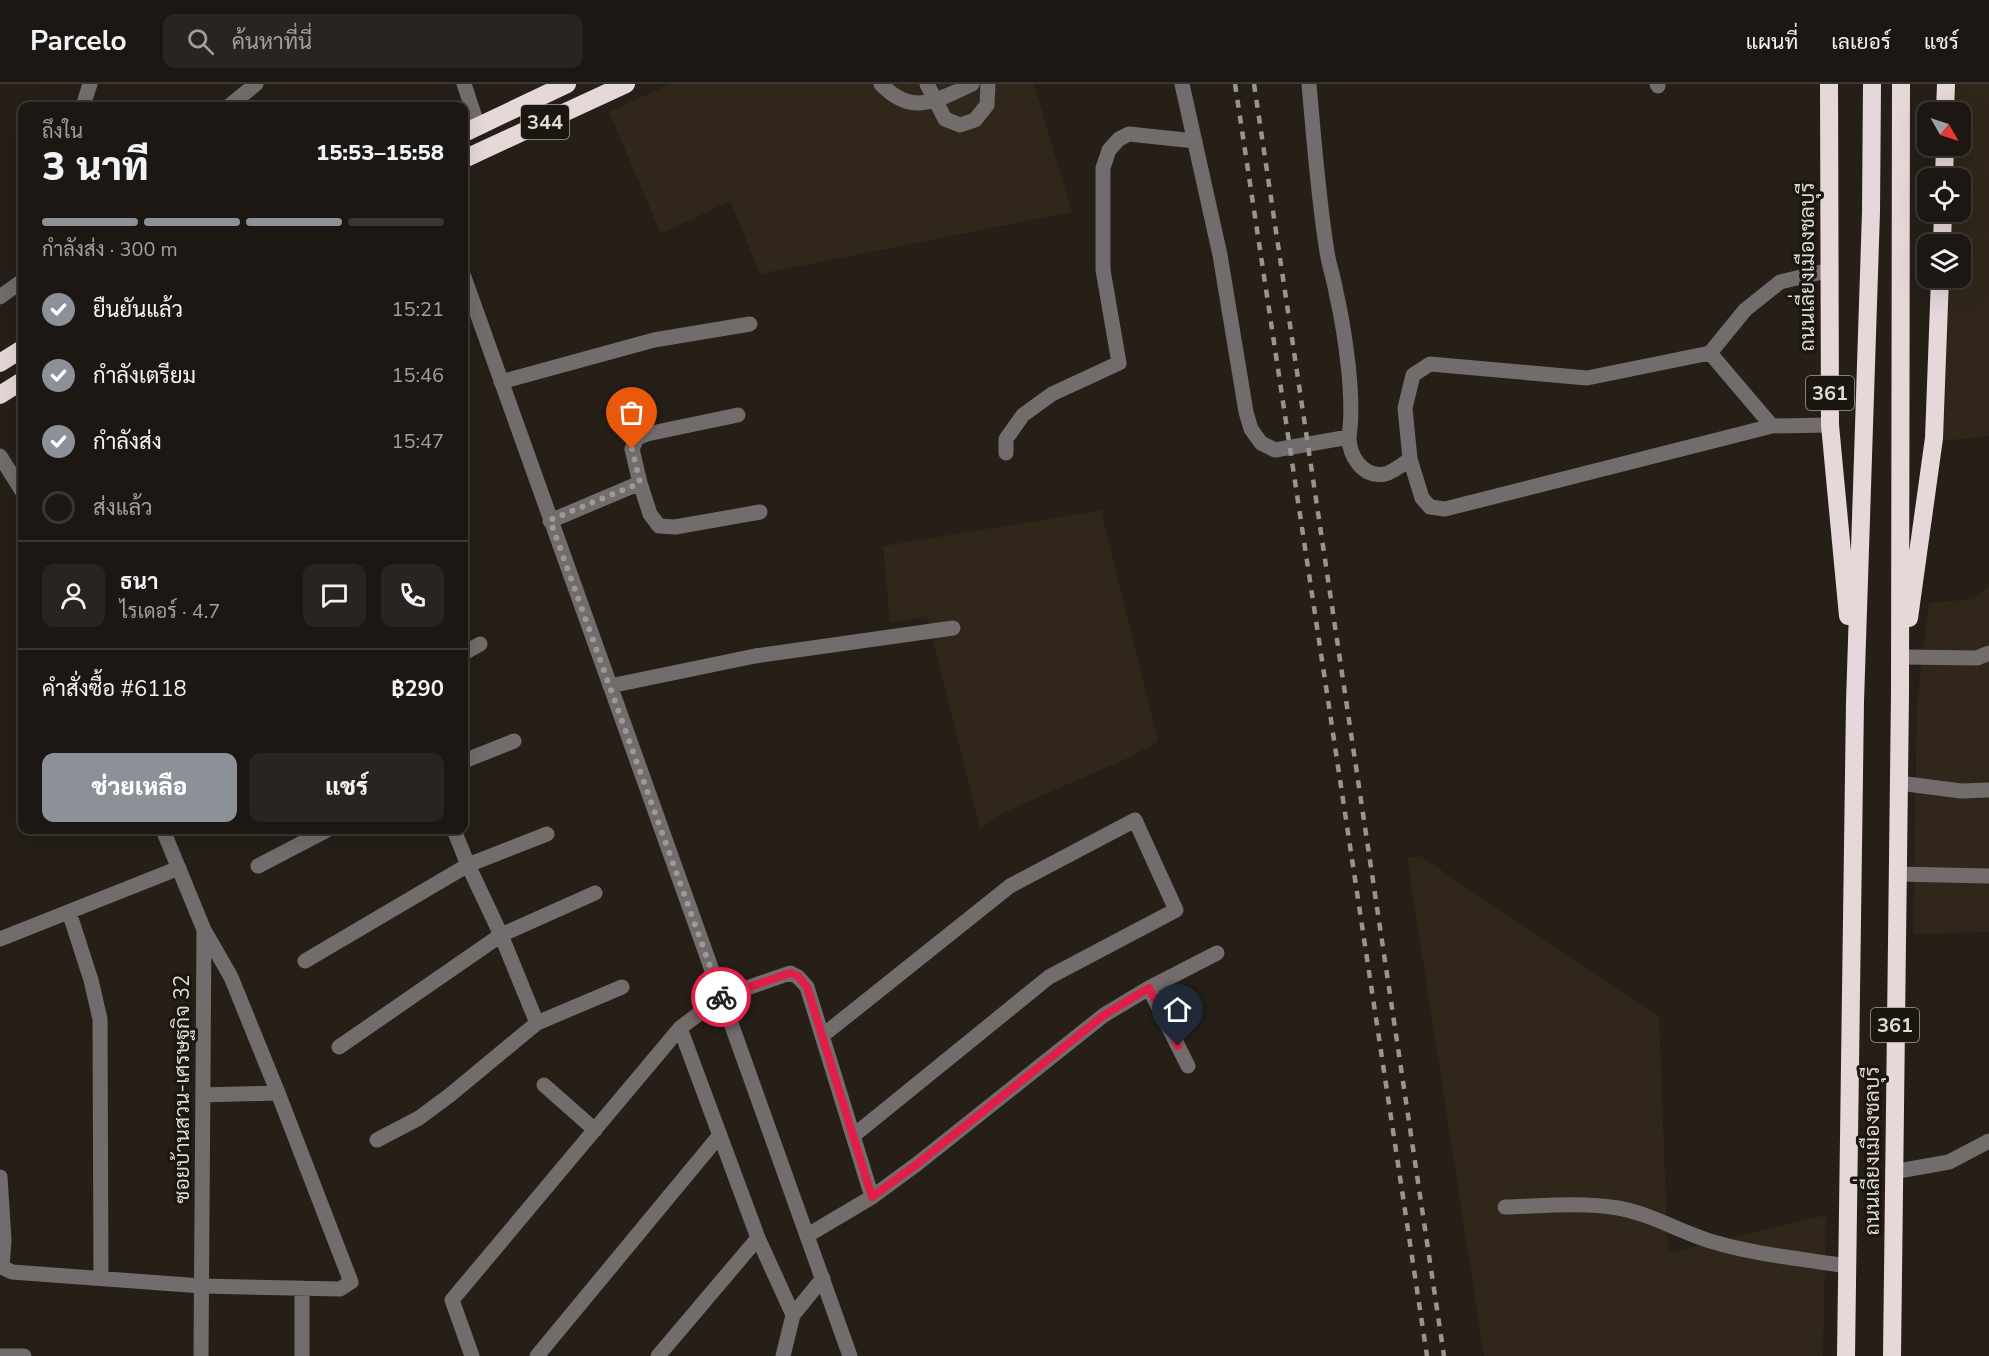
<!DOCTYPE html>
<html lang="th">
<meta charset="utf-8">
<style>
body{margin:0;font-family:"Nunito Sans",Sarabun,sans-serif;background:#292420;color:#f1f3f6;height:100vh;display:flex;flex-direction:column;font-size:22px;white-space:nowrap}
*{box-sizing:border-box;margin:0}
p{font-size:20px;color:#a09f9f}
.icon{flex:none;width:33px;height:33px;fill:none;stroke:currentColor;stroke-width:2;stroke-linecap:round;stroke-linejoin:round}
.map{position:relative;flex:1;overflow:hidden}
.details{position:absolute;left:18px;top:18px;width:450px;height:732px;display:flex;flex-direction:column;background:#1c1712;border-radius:12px;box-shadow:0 6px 24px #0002,0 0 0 2px #3a3632}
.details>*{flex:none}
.needle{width:39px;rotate:129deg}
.tools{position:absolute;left:1917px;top:18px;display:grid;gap:12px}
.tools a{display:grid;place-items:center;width:54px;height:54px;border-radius:12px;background:#1c1712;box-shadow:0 6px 24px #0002,0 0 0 2px #3a3632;font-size:30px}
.pin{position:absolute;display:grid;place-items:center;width:51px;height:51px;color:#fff;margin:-62px -26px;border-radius:50% 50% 50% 0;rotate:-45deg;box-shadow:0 0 6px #0007}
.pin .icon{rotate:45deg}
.courier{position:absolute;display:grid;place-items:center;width:60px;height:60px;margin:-30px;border:4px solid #e11d48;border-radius:50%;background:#fff;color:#222;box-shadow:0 2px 8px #0007}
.overview em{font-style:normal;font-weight:800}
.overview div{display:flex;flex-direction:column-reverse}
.overview{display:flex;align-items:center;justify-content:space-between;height:102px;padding:0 24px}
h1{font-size:39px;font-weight:800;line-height:45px}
.bar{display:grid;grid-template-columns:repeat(4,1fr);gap:9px 6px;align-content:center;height:72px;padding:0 24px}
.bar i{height:8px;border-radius:4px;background:#3a3632}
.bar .current{background:#8c9099}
.bar p{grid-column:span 4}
.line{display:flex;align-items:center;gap:15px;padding:0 24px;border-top:2px solid #3a3632}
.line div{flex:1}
.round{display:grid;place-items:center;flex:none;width:63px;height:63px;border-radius:12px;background:#292420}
ol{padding:0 24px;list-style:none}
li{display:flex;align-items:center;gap:18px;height:66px}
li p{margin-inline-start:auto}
li .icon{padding:6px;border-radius:50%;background:#8c9099;color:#fff;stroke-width:4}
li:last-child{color:#a09f9f}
li i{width:33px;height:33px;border:3px solid #3a3632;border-radius:50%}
.button{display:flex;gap:12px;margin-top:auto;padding:12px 24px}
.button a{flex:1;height:69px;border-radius:12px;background:#8c9099;color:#fff;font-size:24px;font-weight:800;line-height:69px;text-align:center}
.button a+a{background:#292420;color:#f1f3f6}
header{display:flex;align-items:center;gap:36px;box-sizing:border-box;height:84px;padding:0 30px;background:#1c1712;border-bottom:2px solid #3a3632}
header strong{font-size:28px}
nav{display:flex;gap:33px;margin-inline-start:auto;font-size:21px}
.search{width:420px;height:54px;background:#292420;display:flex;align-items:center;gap:15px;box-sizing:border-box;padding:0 21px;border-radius:12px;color:#a09f9f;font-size:22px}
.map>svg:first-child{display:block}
</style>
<header>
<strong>Parcelo</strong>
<div class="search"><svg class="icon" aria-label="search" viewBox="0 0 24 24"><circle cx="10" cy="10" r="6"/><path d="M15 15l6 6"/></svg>ค้นหาที่นี่</div>
<nav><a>แผนที่</a><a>เลเยอร์</a><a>แชร์</a></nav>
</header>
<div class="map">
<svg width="1989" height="1272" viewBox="0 0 1989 1272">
<rect width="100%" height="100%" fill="#251f18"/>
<path fill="#30271a" d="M 670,0 L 1034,0 L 1072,128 L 760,190 L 730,117 L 661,150 L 609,28 Z
M 1955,0 L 1989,0 L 1989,352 L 1941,357 L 1944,339 L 1950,194 L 1960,194 L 1960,160 L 1951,160 L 1952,128 L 1960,128 L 1960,94 L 1953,94 L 1954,62 L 1960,62 L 1960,28 L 1954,28 Z
M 1101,426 L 1158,657 L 1135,671 L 1007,727 L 980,745 L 927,532 L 890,539 L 883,462 Z
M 1989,501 L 1989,848 L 1913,850 L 1917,620 L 1929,519 L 1974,515 Z
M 1420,772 L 1659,932 L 1668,1169 L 1826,1131 L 1823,1272 L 1484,1272 L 1407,774 Z"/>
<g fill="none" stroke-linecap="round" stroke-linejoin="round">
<path stroke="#726c6c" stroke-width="15" d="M 464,0 L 478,42
M 881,0 C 912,33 938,16 972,0
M 927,0 L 945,35 L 960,41 L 975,36 L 987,21 L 988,0
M 1182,0 L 1220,171 L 1246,328 L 1251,345 L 1261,359 L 1275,366 L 1349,353 C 1355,314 1345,248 1336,208 C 1334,195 1329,181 1327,168 C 1318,112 1314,56 1309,0
M 1657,0 L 1658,2
M 83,22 L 90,0
M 229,22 L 256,0
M 464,193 L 850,1272
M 0,213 L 22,197
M 1710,269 L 1745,226 L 1780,198 L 1830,186
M 501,298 L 654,256 L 750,240
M 1349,353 C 1349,371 1362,394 1385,390 C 1393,388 1403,380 1410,375 L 1405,324 L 1413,291 L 1430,280 L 1587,294 L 1710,269 L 1772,342 L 1830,341
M 1006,369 L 1006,355 L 1023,331 L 1052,310 L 1119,279 L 1103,186 L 1103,84 L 1109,66 L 1119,55 L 1129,50 L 1195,57
M 0,372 L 22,407
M 1410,375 L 1422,414 L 1430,423 L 1445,425 L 1772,342
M 640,399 L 632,365 L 637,354 L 647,350 L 738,331
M 550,437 L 640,399 L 650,430 L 659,442 L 675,443 L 760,428
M 464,569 L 480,560
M 1904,573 L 1977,574 L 1989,569
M 610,602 L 755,572 L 953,544
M 464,677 L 514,657
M 1899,699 L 1961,707 L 1989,706
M 163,746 L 204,846 L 201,1272
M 454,746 L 468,781 L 501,851 L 537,939
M 258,782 L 327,746
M 1897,790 L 1989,792
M 69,828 L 91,896 L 100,935 L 101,1194
M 0,855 L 179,784
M 305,877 L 468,781 L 547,750
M 1149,904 L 1188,982
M 680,944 L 758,1154 L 793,1231
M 822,952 L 1010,802 L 1135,736 L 1176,826 L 1049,893 L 853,1052
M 339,963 L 501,851 L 595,809
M 544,1001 L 595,1046
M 203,1011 L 278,1009
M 377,1056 L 419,1034 L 450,1011 L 537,939 L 622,903
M 1893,1088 L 1949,1078 L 1989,1057
M 0,1093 L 4,1156 L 2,1183 L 12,1188 L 202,1202 L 340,1205 L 351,1198 L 278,1009 L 231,893 L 204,846
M 1505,1123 C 1542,1122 1581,1118 1618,1124 C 1653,1130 1683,1150 1717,1159 C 1759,1171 1804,1175 1847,1182
M 808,1151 L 872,1113 L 917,1080 L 1104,931 L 1149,904 L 1217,869
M 0,1272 L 24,1272
M 302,1272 L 302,1204
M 472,1272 L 452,1216 L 680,944 L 721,913 L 790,889 L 798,893 L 807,903 L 872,1113
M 537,1272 L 719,1052
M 658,1272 L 758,1154
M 783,1272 L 793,1231 L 823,1194"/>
<path stroke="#e6d8d8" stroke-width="18" d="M 1829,0 L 1830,341 L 1848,532
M 1945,28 L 1946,0
M 464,49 L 567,0
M 464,75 L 626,0
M 1944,94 L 1945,62
M 1942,160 L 1943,128
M 0,279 L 22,265
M 0,311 L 22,297
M 1909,534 L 1934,354 L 1940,194
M 1846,1272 L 1855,618 L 1871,128 L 1872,0
M 1892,1272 L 1900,610 L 1901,0"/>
<path stroke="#99948f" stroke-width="4.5" stroke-dasharray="8 8" stroke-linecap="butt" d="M 1235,0 L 1427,1272
M 1254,0 L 1444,1272"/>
</g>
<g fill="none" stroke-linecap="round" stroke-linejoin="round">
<path stroke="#9e9994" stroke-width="6" stroke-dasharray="0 10.8" d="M 632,365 L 640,399 L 550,436 L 721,913"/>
<path stroke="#e11d48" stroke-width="8" d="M 721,913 L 790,889 L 798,892 L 807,903 L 872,1113 L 917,1080 L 1104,931 L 1149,904 L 1178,962"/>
</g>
<g text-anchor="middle" stroke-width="6" stroke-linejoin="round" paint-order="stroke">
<g fill="#1b160f" stroke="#a4a09a" stroke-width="1.5">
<rect x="521" y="21" width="48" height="34" rx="4.5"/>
<rect x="1806" y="292" width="48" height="34" rx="4.5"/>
<rect x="1871" y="924" width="48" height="34" rx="4.5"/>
</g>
<g font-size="20" font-weight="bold" fill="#dfdbd6">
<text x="545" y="45">344</text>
<text x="1830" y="316">361</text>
<text x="1895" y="948">361</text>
</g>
<g font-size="21" fill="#dfdbd6" stroke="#1b160f">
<text transform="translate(1807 183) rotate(-90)" y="7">ถนนเลี่ยงเมืองชลบุรี</text>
<text transform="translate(182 1005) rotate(-90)" y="7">ซอยบ้านสวน-เศรษฐกิจ 32</text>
<text transform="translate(1872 1067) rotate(-90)" y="7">ถนนเลี่ยงเมืองชลบุรี</text>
</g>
</g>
</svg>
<div class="tools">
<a><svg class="needle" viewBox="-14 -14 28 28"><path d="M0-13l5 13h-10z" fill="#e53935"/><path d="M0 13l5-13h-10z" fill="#a09f9f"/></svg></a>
<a><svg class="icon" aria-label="locate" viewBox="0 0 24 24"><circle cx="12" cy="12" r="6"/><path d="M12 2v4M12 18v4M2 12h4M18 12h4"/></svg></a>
<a><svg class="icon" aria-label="layers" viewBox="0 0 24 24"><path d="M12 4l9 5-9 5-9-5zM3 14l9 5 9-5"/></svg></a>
</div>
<div class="pin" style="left:632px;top:365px;background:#ea580c"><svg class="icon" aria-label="bag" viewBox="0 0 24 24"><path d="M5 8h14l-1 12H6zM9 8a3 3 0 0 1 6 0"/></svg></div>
<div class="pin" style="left:1178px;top:962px;background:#1f2937"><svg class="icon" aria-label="home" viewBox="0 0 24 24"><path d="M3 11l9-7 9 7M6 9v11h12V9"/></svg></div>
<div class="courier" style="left:721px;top:913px"><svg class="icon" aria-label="bike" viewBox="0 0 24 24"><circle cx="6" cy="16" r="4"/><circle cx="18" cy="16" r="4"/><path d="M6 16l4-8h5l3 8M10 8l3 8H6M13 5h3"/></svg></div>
<section class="details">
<div class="overview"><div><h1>3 นาที</h1><p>ถึงใน</p></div><em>15:53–15:58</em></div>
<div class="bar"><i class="current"></i><i class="current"></i><i class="current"></i><i></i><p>กำลังส่ง · 300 m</p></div>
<ol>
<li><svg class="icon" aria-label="check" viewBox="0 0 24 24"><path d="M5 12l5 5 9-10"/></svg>ยืนยันแล้ว<p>15:21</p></li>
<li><svg class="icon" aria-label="check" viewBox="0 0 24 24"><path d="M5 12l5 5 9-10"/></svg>กำลังเตรียม<p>15:46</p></li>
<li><svg class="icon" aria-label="check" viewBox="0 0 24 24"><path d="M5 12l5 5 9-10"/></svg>กำลังส่ง<p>15:47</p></li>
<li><i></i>ส่งแล้ว</li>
</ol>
<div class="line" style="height:108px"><a class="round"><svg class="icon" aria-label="person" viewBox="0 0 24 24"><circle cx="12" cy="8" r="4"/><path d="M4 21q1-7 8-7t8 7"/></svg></a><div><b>ธนา</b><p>ไรเดอร์ · 4.7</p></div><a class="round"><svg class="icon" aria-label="chat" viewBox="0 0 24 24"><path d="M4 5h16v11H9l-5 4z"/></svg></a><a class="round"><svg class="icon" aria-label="phone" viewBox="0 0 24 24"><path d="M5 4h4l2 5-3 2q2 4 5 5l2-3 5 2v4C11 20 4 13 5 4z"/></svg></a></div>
<div class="line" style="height:78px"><div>คำสั่งซื้อ #6118</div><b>฿290</b></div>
<div class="button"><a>ช่วยเหลือ</a><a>แชร์</a></div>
</section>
</div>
